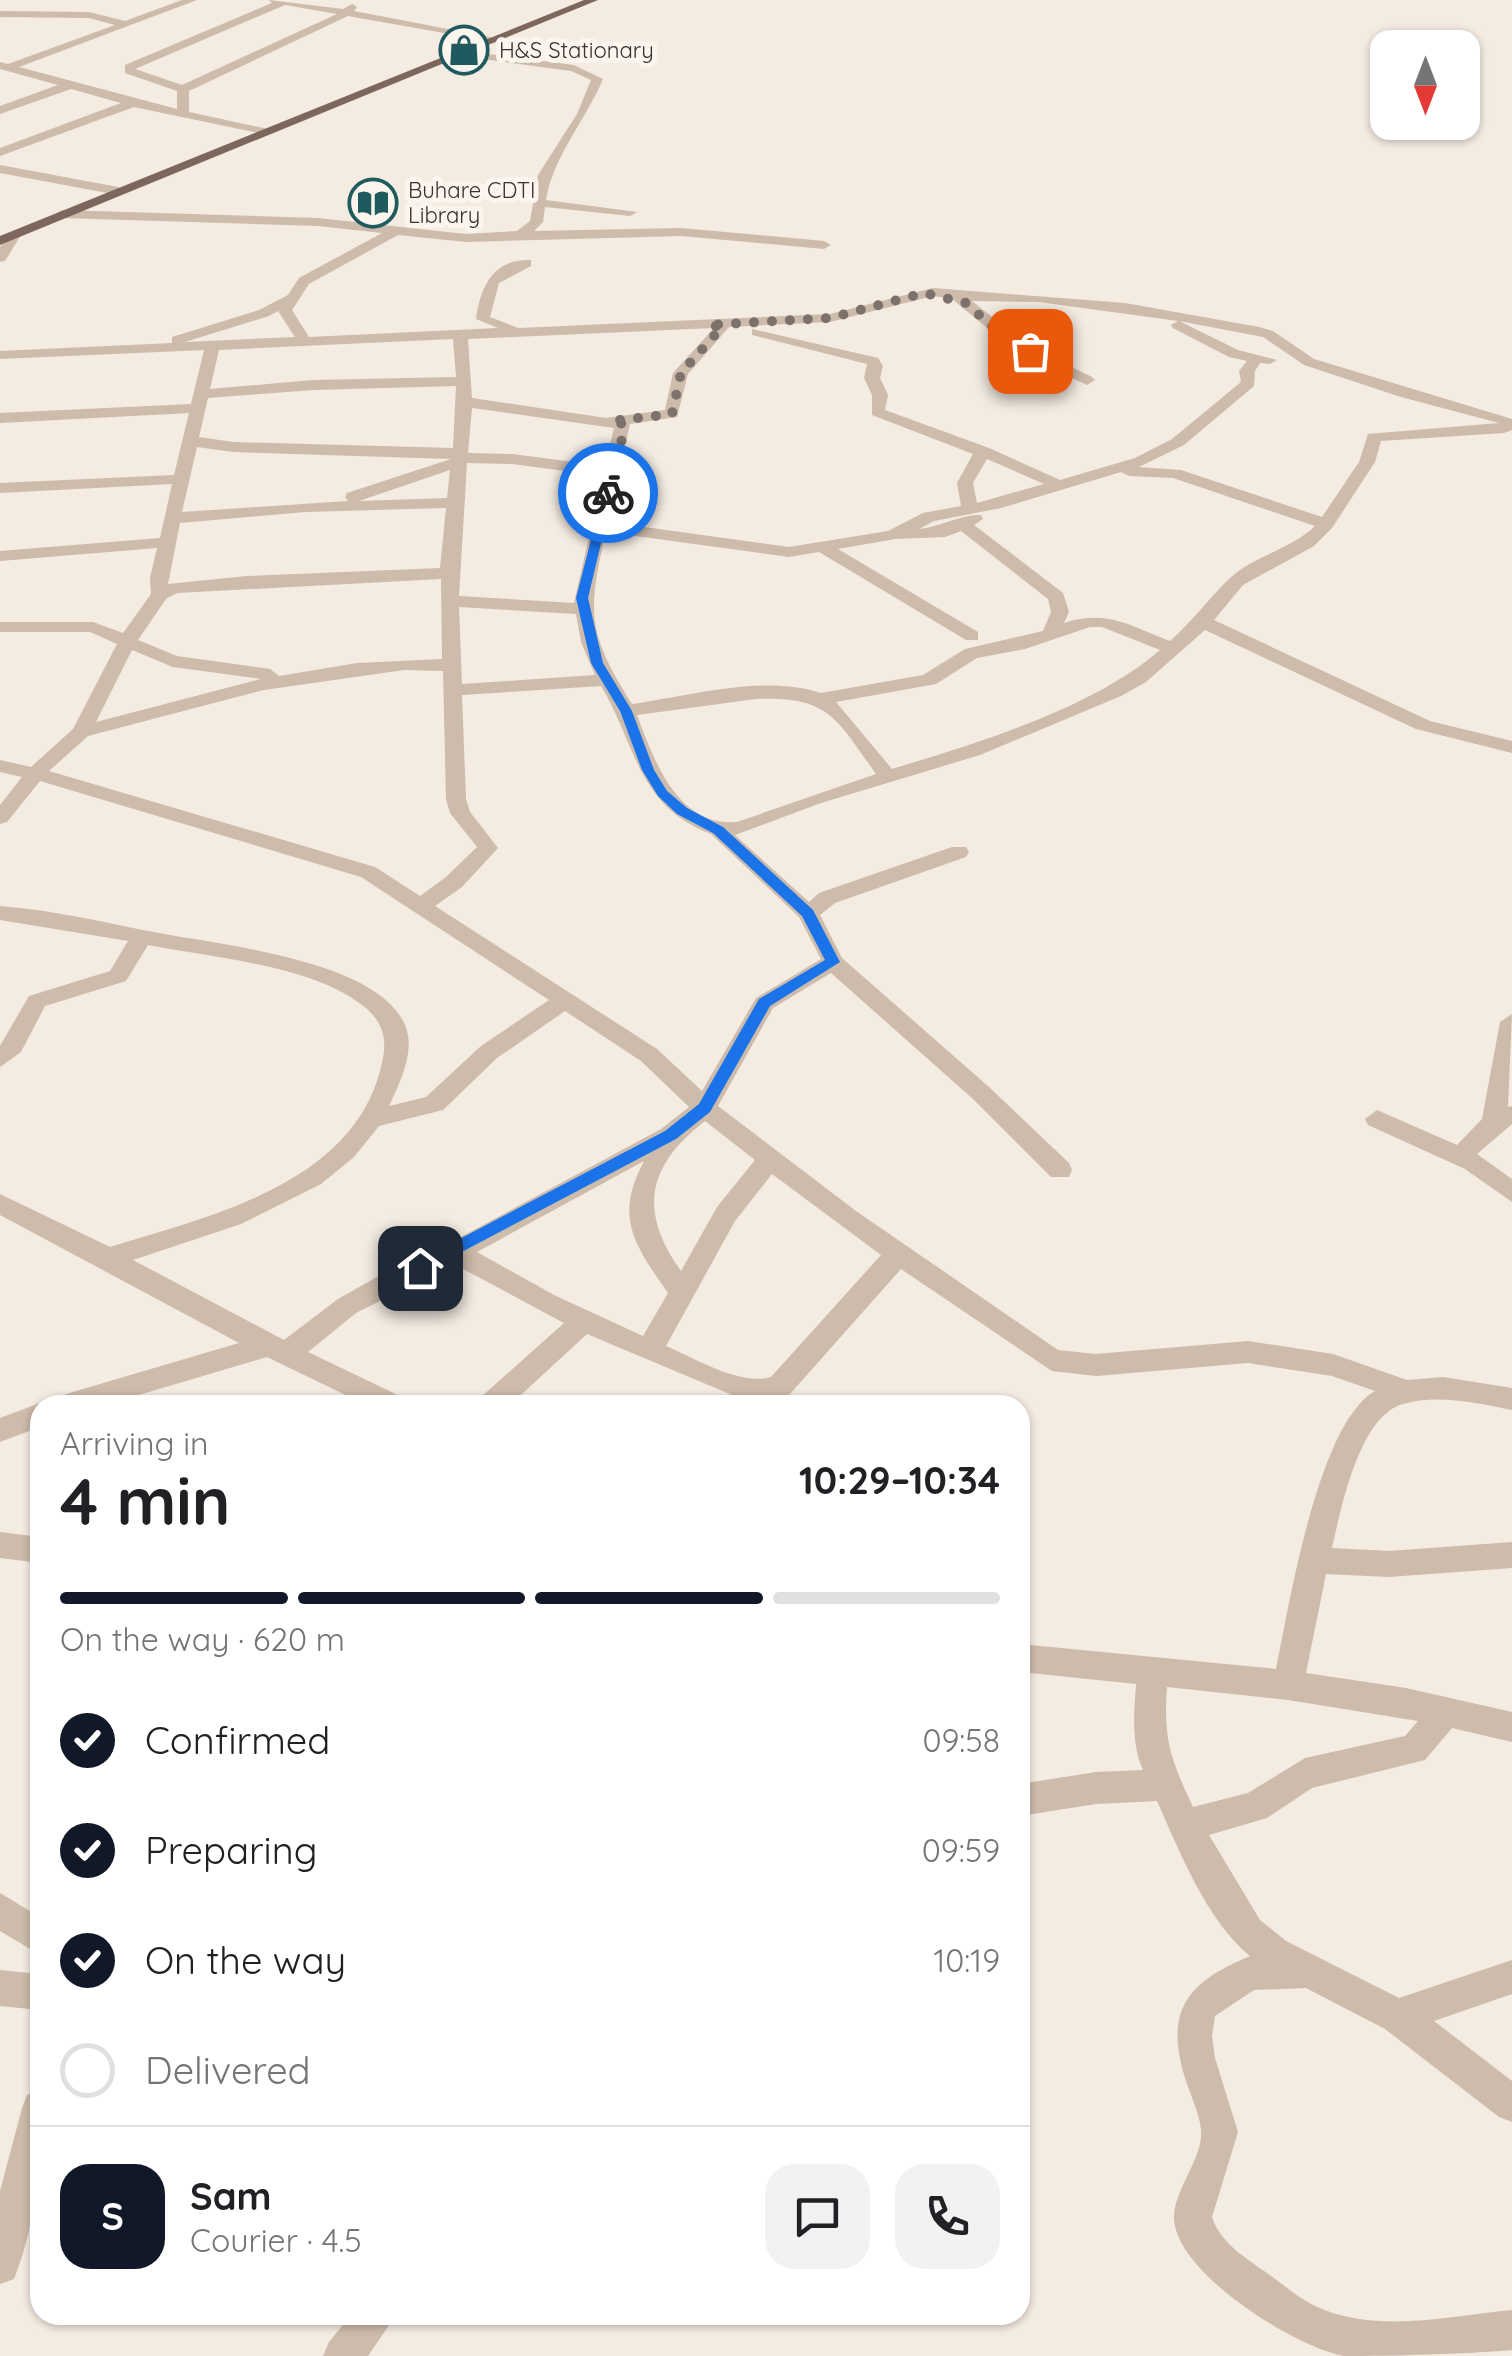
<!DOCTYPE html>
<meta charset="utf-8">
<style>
body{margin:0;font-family:Quicksand,sans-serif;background:#f2f2f2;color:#202124;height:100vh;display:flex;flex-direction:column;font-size:38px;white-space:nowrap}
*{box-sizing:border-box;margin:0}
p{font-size:32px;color:#757577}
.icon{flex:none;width:55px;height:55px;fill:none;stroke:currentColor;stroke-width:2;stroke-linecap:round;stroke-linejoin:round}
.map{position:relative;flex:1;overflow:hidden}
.panel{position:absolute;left:30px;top:1395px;width:1000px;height:930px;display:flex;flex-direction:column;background:#fff;border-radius:30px;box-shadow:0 2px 8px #0004}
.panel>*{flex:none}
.needle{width:65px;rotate:180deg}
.controls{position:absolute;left:1370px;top:30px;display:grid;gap:20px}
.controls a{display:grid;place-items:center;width:110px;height:110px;border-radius:20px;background:#fff;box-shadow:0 2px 8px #0004;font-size:50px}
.pin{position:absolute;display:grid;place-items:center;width:85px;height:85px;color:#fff;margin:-42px;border-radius:20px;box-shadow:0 5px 15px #0006}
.courier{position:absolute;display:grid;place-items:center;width:100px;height:100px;margin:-50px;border:8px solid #1a73e8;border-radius:50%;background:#fff;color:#222;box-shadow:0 2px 12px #0007}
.head em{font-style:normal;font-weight:700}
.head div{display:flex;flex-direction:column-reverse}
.head{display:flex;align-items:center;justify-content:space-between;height:170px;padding:0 30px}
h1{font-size:65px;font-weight:700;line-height:75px}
.bar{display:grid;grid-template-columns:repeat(4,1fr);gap:15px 10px;align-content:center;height:120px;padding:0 30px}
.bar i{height:12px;border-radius:8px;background:#e0e0e0}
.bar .selected{background:#111827}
.bar p{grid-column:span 4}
.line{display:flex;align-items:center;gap:25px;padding:0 30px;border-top:2px solid #e0e0e0}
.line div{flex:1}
.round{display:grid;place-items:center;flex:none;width:105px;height:105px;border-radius:30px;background:#f2f2f2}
ol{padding:0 30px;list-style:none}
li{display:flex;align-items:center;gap:30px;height:110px}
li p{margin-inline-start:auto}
li .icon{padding:10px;border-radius:50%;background:#111827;color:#fff;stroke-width:4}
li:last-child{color:#757577}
li i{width:55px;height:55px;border:5px solid #e0e0e0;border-radius:50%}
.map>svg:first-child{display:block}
</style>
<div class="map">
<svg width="1512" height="2356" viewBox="0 0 1512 2356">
<rect width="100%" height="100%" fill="#f4ebe1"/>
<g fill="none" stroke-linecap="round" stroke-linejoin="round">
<path fill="#cdbbac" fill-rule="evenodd" d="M 182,0 L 197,0 L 19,67 L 177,109 L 177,91 L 125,73 L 125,65 L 272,3 L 269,0 L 343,9 L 352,4 L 357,7 L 354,11 L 505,40 L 500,43 L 348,16 L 189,91 L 189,112 L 268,129 L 268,135 L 134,107 L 0,156 L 0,148 L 121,103 L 71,89 L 0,114 L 0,106 L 58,85 L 0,69 L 0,62 L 8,64 L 115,25 L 89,18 L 0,17 L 0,11 L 89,12 L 125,21 ZM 285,5 L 337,14 L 182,85 L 135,69 Z
M 456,50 L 574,65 L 603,79 C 586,120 553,156 546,200 L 637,212 L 630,216 L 545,207 L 543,222 L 534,231 L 681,228 L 824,241 L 831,245 L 824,249 L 681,236 L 466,242 L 398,235 L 309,284 L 292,310 L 309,337 L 498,328 L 476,319 C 480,287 494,258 531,260 L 531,266 L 499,283 L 490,317 L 518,328 L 830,314 L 933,288 L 1125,303 L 1259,327 L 1273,331 L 1314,359 L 1512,419 L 1512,430 L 1504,433 L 1381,441 L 1375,462 L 1332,528 L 1314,546 L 1243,585 L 1214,620 L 1430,721 L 1512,741 L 1512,753 L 1416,729 L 1205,630 L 1146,682 L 1121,696 L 980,755 L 821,803 L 735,835 L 809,902 L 819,893 L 952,847 L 966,847 L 969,852 L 966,857 L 835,903 L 820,915 L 842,958 L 989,1087 L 1069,1163 L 1072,1170 L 1069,1177 L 1051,1177 L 973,1099 L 831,973 L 773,1008 L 718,1106 L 856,1211 L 1058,1350 L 1096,1354 L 1248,1341 L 1333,1354 L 1407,1380 L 1443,1377 L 1512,1388 L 1512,1410 C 1477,1403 1437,1394 1403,1404 C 1359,1416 1341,1509 1332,1548 L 1389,1551 L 1512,1542 L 1512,1568 L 1389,1577 L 1326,1574 L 1306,1673 L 1406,1688 L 1512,1712 L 1512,1742 L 1452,1728 L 1425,1760 L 1312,1788 L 1267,1818 L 1209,1835 L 1260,1920 L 1286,1941 L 1399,1998 L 1512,1960 L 1512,1994 L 1434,2021 L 1512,2081 L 1512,2122 L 1499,2117 L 1385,2029 L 1306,1988 L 1254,1990 L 1215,2016 L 1212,2036 L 1215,2058 L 1238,2132 L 1212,2217 C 1220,2242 1243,2256 1264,2271 C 1282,2283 1301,2301 1322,2309 C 1381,2333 1450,2316 1512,2310 L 1512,2350 C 1466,2354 1388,2356 1344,2356 C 1296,2348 1172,2271 1174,2216 C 1175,2188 1204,2157 1201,2129 C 1199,2112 1190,2094 1185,2078 C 1164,2009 1188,1982 1250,1956 C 1206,1920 1180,1852 1157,1801 L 1096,1804 L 1020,1816 L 1020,1784 L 1096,1772 L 1143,1770 C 1131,1743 1134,1713 1136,1684 L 1020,1672 L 1020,1644 L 1276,1669 C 1289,1606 1318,1423 1375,1391 L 1332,1376 L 1248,1363 L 1096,1376 L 1052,1371 L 901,1269 L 790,1394 C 773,1400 761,1402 744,1400 L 587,1334 L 510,1405 L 477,1405 L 481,1397 L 564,1323 L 454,1264 L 356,1313 L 308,1352 L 402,1397 L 406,1405 L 366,1405 L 267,1357 L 105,1405 L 52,1405 L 56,1397 L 66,1394 L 239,1343 L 0,1215 L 0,1194 L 110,1247 C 207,1217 350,1185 380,1071 C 387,1046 387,1027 367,1009 C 316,965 213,958 148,945 L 126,981 L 45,1006 L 21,1052 L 0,1067 L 0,1046 L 29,996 L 110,971 L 128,941 L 0,920 L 0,906 C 54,910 106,923 159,933 C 221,945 378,960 405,1025 C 416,1051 400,1082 389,1106 L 426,1097 L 481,1046 L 549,1000 L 361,877 L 40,781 L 7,822 L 0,824 L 0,805 L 22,777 L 0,772 L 0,760 L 31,767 L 73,729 L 117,644 L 90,632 L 0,632 L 0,622 L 93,622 L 123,633 L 151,594 L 150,578 L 157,548 L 0,561 L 0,551 L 160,538 L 172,484 L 0,493 L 0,483 L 174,475 L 189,413 L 0,423 L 0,413 L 191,404 L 204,350 L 0,359 L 0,351 L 172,343 L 172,337 L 259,310 L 288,295 L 299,278 L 382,233 L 318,226 L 62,218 L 55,214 L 62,210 L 318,218 L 466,234 L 517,231 L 530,221 L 538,175 L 577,114 L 591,80 L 571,71 L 452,55 ZM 933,296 L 952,299 L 1016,352 L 1087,385 L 1095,380 L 1092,377 L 1027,345 L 972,301 L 1039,302 L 1178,321 L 1171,325 L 1173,328 L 1229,357 L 1247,361 L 1239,371 L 1241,382 L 1172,439 L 1135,458 L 1060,480 L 989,448 L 885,410 L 888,395 L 880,378 L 883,366 L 878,358 L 752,329 L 752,335 L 867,364 L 864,378 L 872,395 L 872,415 L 973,454 L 957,483 L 961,506 L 923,513 L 888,531 L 789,547 L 608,522 L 630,424 L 677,417 L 688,374 L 729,327 L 830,322 ZM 278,311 L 295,337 L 185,342 L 269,316 ZM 1179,321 L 1263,337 L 1304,365 L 1401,397 L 1499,423 L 1368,434 L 1359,462 L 1322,517 L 1181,470 L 1139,467 L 1184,445 L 1254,386 L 1255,371 L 1260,363 L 1270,364 L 1277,360 L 1238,350 ZM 714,328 L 673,373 L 665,410 L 606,418 L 472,398 L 468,339 ZM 453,339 L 456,377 L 313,380 L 210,389 L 219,350 ZM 456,386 L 453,448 L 233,442 L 199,437 L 208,398 L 313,390 ZM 472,408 L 614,428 L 605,466 L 512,454 L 468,453 ZM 197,447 L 233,452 L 451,459 L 347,493 L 345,497 L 348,501 L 182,512 ZM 987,459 L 1044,484 L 977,503 L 973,483 ZM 467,463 L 512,464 L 603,476 L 574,603 L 459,596 ZM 450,470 L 447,498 L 359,501 ZM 1121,472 L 1129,476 L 1173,478 L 1315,526 C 1290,550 1253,556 1229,579 C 1208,599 1192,622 1170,641 C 1130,626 1107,609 1064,623 L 1069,612 L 1063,593 L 974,525 L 983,519 L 981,515 C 962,514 940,527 919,529 L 934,521 L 1001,508 ZM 446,508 L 440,568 L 247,576 L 168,584 L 180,523 L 305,512 ZM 961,531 L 1048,599 L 1051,612 L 1043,631 L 965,649 L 923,675 L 821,693 C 763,674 690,696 632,704 C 587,632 587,613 606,532 L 789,557 L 819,552 L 966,640 L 978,640 L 978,632 L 838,549 L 895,539 L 945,537 ZM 441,579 L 442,659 L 357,663 L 279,676 L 270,669 L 177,656 L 138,640 L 166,599 L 177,593 ZM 459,607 L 576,614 L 581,642 L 595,675 L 462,684 ZM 1090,627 L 1102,627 L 1160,650 C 1092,709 977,743 892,769 L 836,702 L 936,684 L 977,658 L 1025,649 ZM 132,650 L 173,667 L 261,679 L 96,722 ZM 404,670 L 443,671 L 446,799 L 450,813 L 477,847 L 446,877 L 420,896 L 375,867 L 49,771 L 88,736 L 264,690 ZM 601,686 C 637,746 637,806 711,834 L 799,917 L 821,959 L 756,998 L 702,1091 L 657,1049 L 435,906 L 462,887 L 498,848 L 470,812 L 466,799 L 462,695 ZM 756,699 C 829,696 836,718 876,774 L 737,822 C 677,827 654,760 637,715 ZM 565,1011 L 641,1061 L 689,1107 L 661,1129 L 446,1245 L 375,1278 L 338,1299 L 284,1340 L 133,1260 L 241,1224 L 321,1184 L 354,1157 L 379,1126 L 443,1110 L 497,1058 ZM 705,1121 L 755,1160 L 717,1207 L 681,1271 C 638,1211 647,1166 705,1121 ZM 644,1161 C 614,1218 634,1244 668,1293 L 643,1336 L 554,1295 L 477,1252 ZM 772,1174 L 881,1255 L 771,1377 C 739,1386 695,1358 666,1346 L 735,1221 ZM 1167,1687 L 1288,1700 L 1418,1721 L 1405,1736 L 1305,1758 L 1248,1793 L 1193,1807 C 1171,1760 1163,1740 1167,1687 Z
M 0,165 L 118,187 L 124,191 L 118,195 L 0,173 Z
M 14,231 L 21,235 L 5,261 L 0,262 L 0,247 Z
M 1512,1014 L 1508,1107 L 1512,1106 L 1512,1124 L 1477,1154 L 1512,1179 L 1512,1202 L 1465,1169 L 1368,1125 L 1365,1119 L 1377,1110 L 1457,1145 L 1482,1119 L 1500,1022 Z
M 40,1403 L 45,1405 L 40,1405 L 40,1427 L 0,1442 L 0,1418 Z
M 0,1532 L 40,1537 L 40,1563 L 0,1558 Z
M 0,1893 L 40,1917 L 40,1955 L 0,1931 Z
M 0,1970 L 40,1974 L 40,2010 L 0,2006 Z
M 40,2090 C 40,2155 39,2217 14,2279 L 0,2284 L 0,2191 L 22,2108 L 27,2095 Z
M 351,2315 L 396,2315 L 368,2356 L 323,2356 L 329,2342 Z"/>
<path fill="#7d675c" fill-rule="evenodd" d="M 584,0 L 598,0 L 0,245 L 0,236 Z"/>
</g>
<path fill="#1a73e8" d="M 608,490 L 613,493 L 588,598 L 603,663 L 632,711 L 654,770 L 667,791 L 687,808 L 723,827 L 813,910 L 840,962 L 770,1006 L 710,1112 L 676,1139 L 420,1274 L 414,1272 L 414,1263 L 665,1131 L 699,1104 L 759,999 L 825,960 L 802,916 L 713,833 L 677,814 L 658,796 L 642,770 L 620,711 L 591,663 L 576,598 L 603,493 Z"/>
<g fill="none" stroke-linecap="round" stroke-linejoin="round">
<path stroke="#7c716b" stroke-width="10" stroke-dasharray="0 18" d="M 608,493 L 624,431 L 621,423 L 612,421 L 672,414 L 681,373 L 722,327 L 708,325 L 830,318 L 924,293 L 966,303 L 998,332 L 1030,351"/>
</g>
<defs>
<g id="shop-ring" transform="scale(2.5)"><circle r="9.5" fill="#fbf5ee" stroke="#1f5a5e" stroke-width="1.5"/><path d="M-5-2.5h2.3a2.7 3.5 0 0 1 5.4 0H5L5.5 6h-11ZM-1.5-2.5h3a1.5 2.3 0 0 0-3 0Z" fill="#1f5a5e"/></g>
<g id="library-ring" transform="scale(2.5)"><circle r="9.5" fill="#fbf5ee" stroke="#1f5a5e" stroke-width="1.5"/><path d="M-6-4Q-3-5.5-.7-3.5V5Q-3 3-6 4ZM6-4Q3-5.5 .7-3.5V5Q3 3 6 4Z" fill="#1f5a5e"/></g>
</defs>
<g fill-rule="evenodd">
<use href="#shop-ring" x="464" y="50"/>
<use href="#library-ring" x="373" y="203"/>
</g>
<g text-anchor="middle" stroke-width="10" stroke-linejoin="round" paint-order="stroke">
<g font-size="22" fill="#3b302b" stroke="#fbf5ee" text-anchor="start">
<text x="499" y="58">H&amp;S Stationary</text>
<text x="408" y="198">Buhare CDTI<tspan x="408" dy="25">Library</tspan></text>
</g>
</g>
</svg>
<div class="controls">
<a><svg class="needle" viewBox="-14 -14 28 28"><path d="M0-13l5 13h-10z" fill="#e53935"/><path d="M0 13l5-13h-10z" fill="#757577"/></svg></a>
</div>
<div class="pin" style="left:1030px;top:351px;background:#ea580c"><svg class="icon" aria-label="bag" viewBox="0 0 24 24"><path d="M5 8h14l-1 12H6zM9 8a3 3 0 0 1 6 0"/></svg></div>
<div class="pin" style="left:420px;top:1268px;background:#1f2937"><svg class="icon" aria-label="home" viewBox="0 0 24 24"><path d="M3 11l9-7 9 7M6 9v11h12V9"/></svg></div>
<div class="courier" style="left:608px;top:493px"><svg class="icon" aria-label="bike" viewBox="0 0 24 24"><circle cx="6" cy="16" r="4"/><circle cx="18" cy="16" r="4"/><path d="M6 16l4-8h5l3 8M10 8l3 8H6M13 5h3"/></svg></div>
<section class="panel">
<div class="head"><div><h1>4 min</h1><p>Arriving in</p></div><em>10:29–10:34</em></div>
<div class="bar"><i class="selected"></i><i class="selected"></i><i class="selected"></i><i></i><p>On the way · 620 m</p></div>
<ol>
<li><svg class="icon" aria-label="check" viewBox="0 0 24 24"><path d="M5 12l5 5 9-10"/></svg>Confirmed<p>09:58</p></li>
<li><svg class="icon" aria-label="check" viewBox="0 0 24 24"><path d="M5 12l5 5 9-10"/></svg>Preparing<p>09:59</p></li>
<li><svg class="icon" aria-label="check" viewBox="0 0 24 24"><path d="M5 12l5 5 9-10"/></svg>On the way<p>10:19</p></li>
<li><i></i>Delivered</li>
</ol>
<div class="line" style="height:180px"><b class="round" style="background:#111827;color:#fff">S</b><div><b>Sam</b><p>Courier · 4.5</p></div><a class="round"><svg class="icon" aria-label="chat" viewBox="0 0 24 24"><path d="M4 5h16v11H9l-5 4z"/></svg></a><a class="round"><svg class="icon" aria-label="phone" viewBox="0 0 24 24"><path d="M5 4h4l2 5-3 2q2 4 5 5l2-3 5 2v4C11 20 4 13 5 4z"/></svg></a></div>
</section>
</div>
